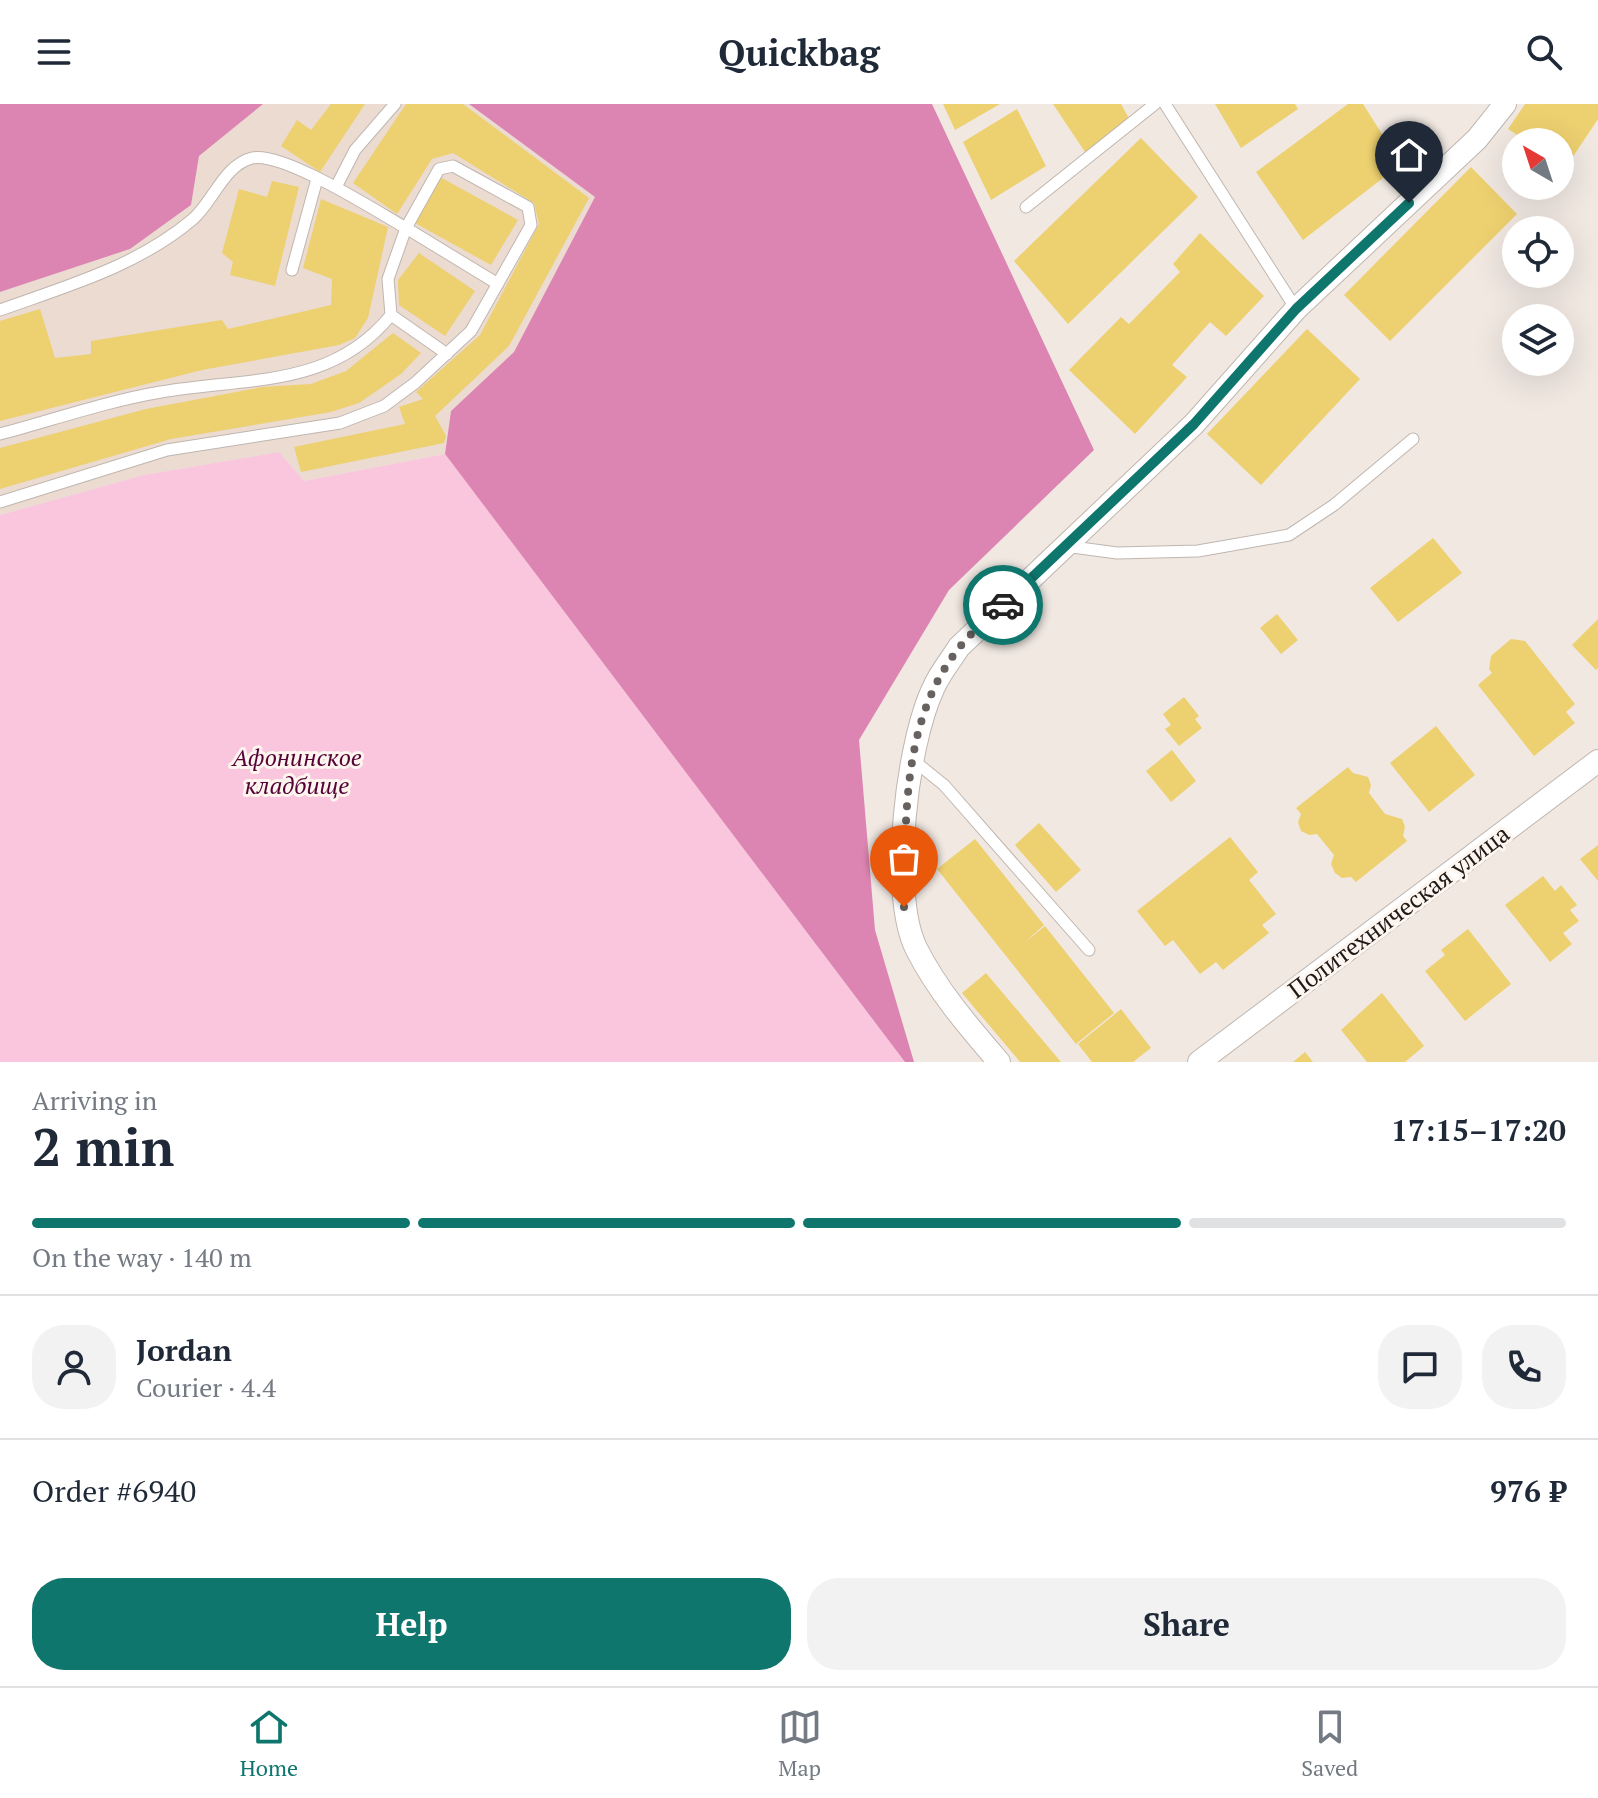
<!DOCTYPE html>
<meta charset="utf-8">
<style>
body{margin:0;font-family:"PT Serif",serif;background:#f2f2f3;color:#1f2937;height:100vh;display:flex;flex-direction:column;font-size:30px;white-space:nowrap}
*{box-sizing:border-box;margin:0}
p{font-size:26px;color:#747a83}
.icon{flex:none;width:44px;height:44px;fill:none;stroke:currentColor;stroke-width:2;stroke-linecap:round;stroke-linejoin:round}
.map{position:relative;height:958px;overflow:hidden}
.drawer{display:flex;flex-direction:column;background:#fff;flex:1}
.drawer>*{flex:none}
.needle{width:52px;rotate:321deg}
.buttons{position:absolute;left:1502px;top:24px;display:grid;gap:16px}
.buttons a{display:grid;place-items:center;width:72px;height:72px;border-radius:50%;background:#fff;box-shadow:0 8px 32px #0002;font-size:40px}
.pin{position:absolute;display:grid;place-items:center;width:68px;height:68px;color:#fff;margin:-82px -34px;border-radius:50% 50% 50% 0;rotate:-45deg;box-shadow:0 0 8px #0007}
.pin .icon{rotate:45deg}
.courier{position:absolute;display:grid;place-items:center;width:80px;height:80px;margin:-40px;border:6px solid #0f766e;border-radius:50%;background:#fff;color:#222;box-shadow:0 2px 10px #0007}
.headline em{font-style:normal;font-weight:800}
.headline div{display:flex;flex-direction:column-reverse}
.headline{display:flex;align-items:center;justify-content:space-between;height:136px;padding:0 32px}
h1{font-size:52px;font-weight:800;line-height:60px}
.bar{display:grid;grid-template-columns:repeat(4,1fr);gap:12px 8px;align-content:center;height:96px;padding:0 32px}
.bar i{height:10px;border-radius:6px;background:#e0e1e3}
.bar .current{background:#0f766e}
.bar p{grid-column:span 4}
.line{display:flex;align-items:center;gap:20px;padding:0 32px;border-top:2px solid #e0e1e3}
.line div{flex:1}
.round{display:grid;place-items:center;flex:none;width:84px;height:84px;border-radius:32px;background:#f2f2f3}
.cta{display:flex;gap:16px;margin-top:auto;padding:16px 32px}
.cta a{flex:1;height:92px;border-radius:32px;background:#0f766e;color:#fff;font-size:32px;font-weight:800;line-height:92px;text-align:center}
.cta a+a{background:#f2f2f3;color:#1f2937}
header{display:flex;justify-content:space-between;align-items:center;height:104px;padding:0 32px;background:#fff;font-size:36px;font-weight:800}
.tabs{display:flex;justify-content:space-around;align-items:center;height:112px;border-top:2px solid #e0e1e3;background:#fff;font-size:22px;color:#747a83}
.tabs a{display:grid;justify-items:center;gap:4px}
.tabs .current{color:#0f766e}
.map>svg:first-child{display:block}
</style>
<header><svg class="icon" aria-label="menu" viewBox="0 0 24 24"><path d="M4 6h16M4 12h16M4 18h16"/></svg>Quickbag<svg class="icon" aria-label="search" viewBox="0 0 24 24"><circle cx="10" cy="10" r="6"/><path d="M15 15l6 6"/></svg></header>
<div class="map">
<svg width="1598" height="958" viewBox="0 0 1598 958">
<rect width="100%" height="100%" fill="#f1e8e2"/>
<path fill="#ebdbd0" d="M 263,0 L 469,0 L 596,93 L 514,248 L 451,307 L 445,350 L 304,377 L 279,348 L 144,371 L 0,411 L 0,188 L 130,145 L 191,101 L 199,52 Z"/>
<path fill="#f9c6de" d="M 279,348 L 304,377 L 445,350 L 905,958 L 0,958 L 0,411 L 144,371 Z"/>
<path fill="#dd85b2" d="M 0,0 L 263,0 L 199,52 L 191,101 L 130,145 L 0,188 Z
M 469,0 L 932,0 L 1094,346 L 949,486 L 859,636 L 875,826 L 914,958 L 905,958 L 445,350 L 451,307 L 514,248 L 595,93 Z"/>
<path fill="#edd06f" d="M 331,0 L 365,0 L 320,68 L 281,42 L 297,16 L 311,26 Z
M 406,0 L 463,0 L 589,94 L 509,242 L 435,312 L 446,332 L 444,339 L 301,368 L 294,343 L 405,320 L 399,303 L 423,295 L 416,288 L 480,231 L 539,120 L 534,99 L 453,49 L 432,55 L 397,110 L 353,79 Z
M 943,0 L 1000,0 L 955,26 Z
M 1053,0 L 1121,0 L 1130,16 L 1087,51 Z
M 1215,0 L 1295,0 L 1298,5 L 1241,44 Z
M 1348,0 L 1363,0 L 1401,60 L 1303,136 L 1256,68 Z
M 1525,0 L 1598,0 L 1598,15 L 1566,63 L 1560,59 L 1560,38 L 1528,38 L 1508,25 Z
M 1017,5 L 1046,62 L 991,96 L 963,38 Z
M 1141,34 L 1198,93 L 1068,220 L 1014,157 Z
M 1471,63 L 1517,110 L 1390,237 L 1344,191 Z
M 440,73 L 518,116 L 491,161 L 415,119 Z
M 272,77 L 299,83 L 275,182 L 230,171 L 233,158 L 222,149 L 239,85 L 267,93 Z
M 321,95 L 388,123 L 368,214 L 355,234 L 339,241 L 202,266 L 0,317 L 0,217 L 40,205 L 55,254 L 91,250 L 91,237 L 222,216 L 228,225 L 331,201 L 332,175 L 303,164 Z
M 1200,129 L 1264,192 L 1226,232 L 1210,218 L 1172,261 L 1187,273 L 1135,330 L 1069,266 L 1121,213 L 1129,220 L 1180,168 L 1173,160 Z
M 419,149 L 475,187 L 445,232 L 399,201 L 398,176 Z
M 1307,225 L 1360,275 L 1261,381 L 1207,330 Z
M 393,229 L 421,249 L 401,270 L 359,299 L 331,308 L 171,335 L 0,385 L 0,344 L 146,305 L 262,283 L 311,280 L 346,267 Z
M 1433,434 L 1462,469 L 1398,518 L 1370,484 Z
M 1277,510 L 1298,536 L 1281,550 L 1260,524 Z
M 1598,515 L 1598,564 L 1596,566 L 1572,541 Z
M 1511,535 L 1525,537 L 1575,600 L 1566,608 L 1575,619 L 1534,652 L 1478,581 L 1492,569 L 1489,565 L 1491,552 Z
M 1184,593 L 1199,612 L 1195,615 L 1202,624 L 1179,642 L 1165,625 L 1171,621 L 1163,610 Z
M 1436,622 L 1475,671 L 1429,708 L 1390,659 Z
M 1172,646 L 1196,677 L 1171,698 L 1146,667 Z
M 1348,663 L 1353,669 L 1368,673 L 1371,681 L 1369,689 L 1385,710 L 1402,715 L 1405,723 L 1403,732 L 1407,737 L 1356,778 L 1351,773 L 1342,774 L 1335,769 L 1331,760 L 1334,751 L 1317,730 L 1309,731 L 1301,727 L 1298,718 L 1301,710 L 1296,704 Z
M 1039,719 L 1081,766 L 1056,788 L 1015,741 Z
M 1230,733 L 1258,768 L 1249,776 L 1276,810 L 1262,821 L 1269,829 L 1223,866 L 1216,858 L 1200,870 L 1173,836 L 1165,842 L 1137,807 Z
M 975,735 L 1044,821 L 1024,839 L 1045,822 L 1114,909 L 1076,940 L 937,765 Z
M 1598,741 L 1598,777 L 1580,755 Z
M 1543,772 L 1555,787 L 1561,781 L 1577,801 L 1570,806 L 1579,817 L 1563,829 L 1572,840 L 1550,858 L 1505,801 Z
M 1468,825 L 1511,880 L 1465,917 L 1425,867 L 1445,851 L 1441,846 Z
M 986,869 L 1061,958 L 1020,958 L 962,889 Z
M 1382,889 L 1424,942 L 1405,958 L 1367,958 L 1341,926 Z
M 1121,905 L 1151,944 L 1133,958 L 1092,958 L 1078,940 Z
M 1305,948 L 1313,958 L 1293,958 Z"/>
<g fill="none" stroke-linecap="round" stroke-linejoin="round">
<g stroke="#bfb6b0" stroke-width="13">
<path id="lane" d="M 1165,0 L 1296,205
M 336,83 L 355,46 L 395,0
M 1026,103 L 1155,0
M 292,166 L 317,75
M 0,206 C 67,182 138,162 193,115 C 213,98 224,61 252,54 C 283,47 376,107 406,124 L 388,175 L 391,211 C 331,285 247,273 161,288 C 107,297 53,316 0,330
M 391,211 L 447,250
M 0,398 L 167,346 L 340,319 L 384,302 L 415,279 L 471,227 L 531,121 L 528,103 L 453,62 L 439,65 L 406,124 L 498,180
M 1065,442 L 1117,449 L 1198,447 L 1289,431 L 1334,401 L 1413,335
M 913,656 L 944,681 L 1089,846"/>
</g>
<g stroke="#bfb6b0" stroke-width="24">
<path id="street" d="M 999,958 C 968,922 937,886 916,844 C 889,788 907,640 933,585 C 939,570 951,556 959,543 L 1194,320 L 1296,205 L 1477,35 L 1505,0
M 1199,958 L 1598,657"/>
</g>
<use href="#lane" stroke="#fff" stroke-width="11"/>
<use href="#street" stroke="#fff" stroke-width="22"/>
</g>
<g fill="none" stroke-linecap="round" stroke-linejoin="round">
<path stroke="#67625f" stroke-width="8" stroke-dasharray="0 14.4" d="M 904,803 C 906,715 901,617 959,544 C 971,528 988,515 1003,501"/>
<path stroke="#0f766e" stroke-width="10" d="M 1003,501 L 1194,320 L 1296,205 L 1409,99"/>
</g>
<g text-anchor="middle" stroke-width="6" stroke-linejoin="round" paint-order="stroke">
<g font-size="24" font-style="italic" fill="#550337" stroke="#fef5ef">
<text x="297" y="662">Афонинское<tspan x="297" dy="28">кладбище</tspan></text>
</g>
<g font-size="24" fill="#1d1a18" stroke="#fef5ef">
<text transform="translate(1399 808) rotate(-37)" y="8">Политехническая улица</text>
</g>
</g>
</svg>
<div class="buttons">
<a><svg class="needle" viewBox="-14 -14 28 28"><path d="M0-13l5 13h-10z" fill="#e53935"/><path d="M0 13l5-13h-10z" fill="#747a83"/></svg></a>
<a><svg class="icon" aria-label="locate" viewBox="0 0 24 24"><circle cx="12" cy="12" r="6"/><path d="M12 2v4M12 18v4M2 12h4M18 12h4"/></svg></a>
<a><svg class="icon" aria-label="layers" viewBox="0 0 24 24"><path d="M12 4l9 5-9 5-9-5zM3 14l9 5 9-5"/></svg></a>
</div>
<div class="pin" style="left:904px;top:803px;background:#ea580c"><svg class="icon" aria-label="bag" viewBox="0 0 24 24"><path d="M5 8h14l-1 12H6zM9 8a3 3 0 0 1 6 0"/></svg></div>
<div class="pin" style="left:1409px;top:99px;background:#1f2937"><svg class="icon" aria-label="home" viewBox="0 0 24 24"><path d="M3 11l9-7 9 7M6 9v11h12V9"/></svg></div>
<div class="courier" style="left:1003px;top:501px"><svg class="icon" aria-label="car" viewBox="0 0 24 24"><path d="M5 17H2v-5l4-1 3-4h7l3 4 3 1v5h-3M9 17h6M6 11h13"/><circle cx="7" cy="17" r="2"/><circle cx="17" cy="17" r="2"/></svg></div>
</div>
<section class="drawer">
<div class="headline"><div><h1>2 min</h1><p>Arriving in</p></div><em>17:15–17:20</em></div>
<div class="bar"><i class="current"></i><i class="current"></i><i class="current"></i><i></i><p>On the way · 140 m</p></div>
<div class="line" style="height:144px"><a class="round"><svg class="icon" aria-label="person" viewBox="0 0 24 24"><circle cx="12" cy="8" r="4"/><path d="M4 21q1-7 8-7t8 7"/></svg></a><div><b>Jordan</b><p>Courier · 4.4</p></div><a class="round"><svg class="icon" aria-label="chat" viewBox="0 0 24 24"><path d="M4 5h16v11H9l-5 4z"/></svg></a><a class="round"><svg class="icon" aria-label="phone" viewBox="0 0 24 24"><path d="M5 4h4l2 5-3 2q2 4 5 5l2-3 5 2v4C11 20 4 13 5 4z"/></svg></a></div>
<div class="line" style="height:104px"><div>Order #6940</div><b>976 ₽</b></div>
<div class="cta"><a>Help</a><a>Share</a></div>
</section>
<nav class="tabs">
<a class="current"><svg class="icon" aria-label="home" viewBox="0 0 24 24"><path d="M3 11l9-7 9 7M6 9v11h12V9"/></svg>Home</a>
<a><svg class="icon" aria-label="map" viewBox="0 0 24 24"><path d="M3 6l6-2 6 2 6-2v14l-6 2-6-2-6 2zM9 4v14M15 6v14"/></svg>Map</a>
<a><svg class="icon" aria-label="saved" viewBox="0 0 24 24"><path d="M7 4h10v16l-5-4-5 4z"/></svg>Saved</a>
</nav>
